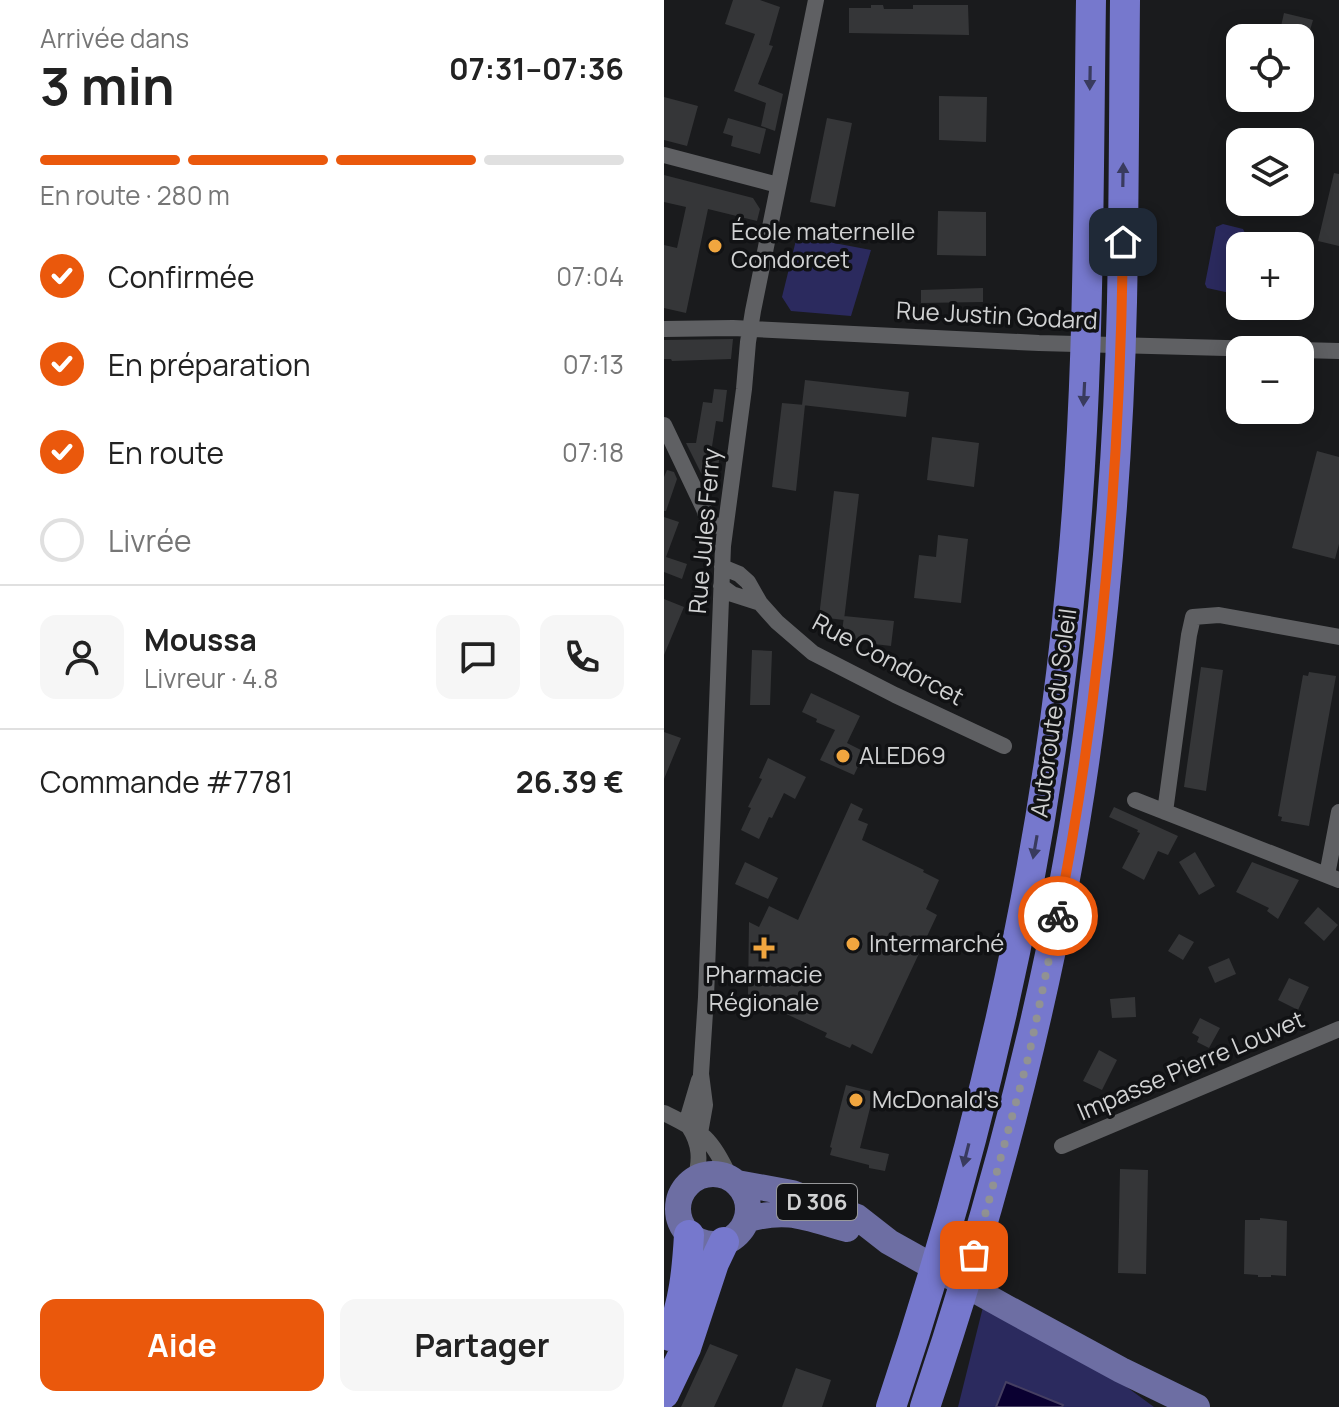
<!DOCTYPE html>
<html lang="fr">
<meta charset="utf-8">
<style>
body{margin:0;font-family:Manrope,sans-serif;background:#f6f6f6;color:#222;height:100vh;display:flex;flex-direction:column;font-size:30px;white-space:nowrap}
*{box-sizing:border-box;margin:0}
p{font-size:26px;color:#767676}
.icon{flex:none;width:44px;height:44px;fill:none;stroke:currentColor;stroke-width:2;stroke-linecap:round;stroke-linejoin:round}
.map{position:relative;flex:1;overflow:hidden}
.drawer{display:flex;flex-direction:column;background:#fff;width:664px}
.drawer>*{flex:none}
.controls{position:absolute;left:562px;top:24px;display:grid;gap:16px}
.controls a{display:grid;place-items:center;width:88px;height:88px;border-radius:16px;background:#fff;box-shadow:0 4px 20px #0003;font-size:40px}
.pin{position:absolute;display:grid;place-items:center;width:68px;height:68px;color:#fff;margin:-34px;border-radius:16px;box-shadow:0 4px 12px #0006}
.courier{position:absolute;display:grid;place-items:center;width:80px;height:80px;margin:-40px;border:6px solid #ea580c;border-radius:50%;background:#fff;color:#222;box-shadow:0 2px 10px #0007}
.headline em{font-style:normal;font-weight:700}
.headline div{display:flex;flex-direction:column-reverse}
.headline{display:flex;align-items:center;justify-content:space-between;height:136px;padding:0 40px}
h1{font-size:52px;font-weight:700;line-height:60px}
.bar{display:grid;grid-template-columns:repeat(4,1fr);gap:12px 8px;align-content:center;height:96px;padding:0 40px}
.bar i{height:10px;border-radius:6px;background:#e0e0e0}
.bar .selected{background:#ea580c}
.bar p{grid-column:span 4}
.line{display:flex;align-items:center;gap:20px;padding:0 40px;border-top:2px solid #e0e0e0}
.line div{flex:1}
.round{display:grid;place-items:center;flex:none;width:84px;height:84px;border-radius:16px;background:#f6f6f6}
ol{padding:0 40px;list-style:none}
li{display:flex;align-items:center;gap:24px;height:88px}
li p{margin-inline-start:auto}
li .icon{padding:8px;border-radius:50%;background:#ea580c;color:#fff;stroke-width:4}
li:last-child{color:#767676}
li i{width:44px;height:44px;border:4px solid #e0e0e0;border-radius:50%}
.cta{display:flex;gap:16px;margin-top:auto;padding:16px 40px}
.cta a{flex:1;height:92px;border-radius:16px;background:#ea580c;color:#fff;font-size:32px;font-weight:700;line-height:92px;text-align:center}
.cta a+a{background:#f6f6f6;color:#222}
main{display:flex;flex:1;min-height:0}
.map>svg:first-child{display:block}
</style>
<main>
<section class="drawer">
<div class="headline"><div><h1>3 min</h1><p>Arrivée dans</p></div><em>07:31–07:36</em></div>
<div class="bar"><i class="selected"></i><i class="selected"></i><i class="selected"></i><i></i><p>En route · 280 m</p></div>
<ol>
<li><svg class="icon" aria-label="check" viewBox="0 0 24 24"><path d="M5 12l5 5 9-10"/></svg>Confirmée<p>07:04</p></li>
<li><svg class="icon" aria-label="check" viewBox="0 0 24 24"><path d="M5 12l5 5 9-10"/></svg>En préparation<p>07:13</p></li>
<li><svg class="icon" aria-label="check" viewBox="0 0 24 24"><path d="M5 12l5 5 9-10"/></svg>En route<p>07:18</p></li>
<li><i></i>Livrée</li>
</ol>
<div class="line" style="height:144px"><a class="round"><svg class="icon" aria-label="person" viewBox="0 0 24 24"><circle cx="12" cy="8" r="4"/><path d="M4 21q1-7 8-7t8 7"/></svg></a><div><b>Moussa</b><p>Livreur · 4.8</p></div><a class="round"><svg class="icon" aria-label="chat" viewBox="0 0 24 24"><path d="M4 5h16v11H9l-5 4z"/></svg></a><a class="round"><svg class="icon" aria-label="phone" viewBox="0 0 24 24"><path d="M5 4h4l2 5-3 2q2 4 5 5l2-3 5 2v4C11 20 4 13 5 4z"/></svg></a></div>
<div class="line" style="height:104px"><div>Commande #7781</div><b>26.39 €</b></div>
<div class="cta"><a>Aide</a><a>Partager</a></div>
</section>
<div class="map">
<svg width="675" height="1407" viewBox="0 0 675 1407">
<rect width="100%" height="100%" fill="#1a1b1d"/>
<path fill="#2b2a5e" d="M 559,224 L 579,229 L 582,235 L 580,246 L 576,246 L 576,266 L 571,290 L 566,293 L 543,288 L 541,284 L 552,227 Z
M 133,236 L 207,250 L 187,316 L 127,311 L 118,297 Z
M 319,1307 L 460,1385 L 490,1407 L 294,1407 Z"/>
<path fill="#0a0031" stroke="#463f62" stroke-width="2" d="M 342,1382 L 399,1405 L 398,1407 L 332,1407 Z"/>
<path fill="#353638" d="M 69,0 L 96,0 L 116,7 L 105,45 L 109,46 L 94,84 L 119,94 L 111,131 L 97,126 L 102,103 L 70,91 L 91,34 L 61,24 Z
M 207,5 L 219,5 L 220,9 L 249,9 L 249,5 L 304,5 L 305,35 L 185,33 L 185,8 L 207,8 Z
M 620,13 L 649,20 L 643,41 L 636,40 L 636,38 L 615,35 Z
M 275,96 L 323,97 L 322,142 L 275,140 Z
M 0,97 L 34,106 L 23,146 L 0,140 Z
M 64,118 L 102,129 L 96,154 L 67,146 L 69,136 L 59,133 Z
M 163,118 L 188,123 L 171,207 L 146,202 Z
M 670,173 L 675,174 L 675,246 L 654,241 Z
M 0,175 L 89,198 L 96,209 L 93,221 L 44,209 L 22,313 L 0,308 L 0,245 L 13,248 L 22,207 L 0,202 Z
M 274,211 L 322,212 L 322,256 L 273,255 Z
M 319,288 L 319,302 L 257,303 L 257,290 Z
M 69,339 L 67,359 L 8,361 L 7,359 L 0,359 L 0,340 Z
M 141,380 L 245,392 L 242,417 L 138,405 Z
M 50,389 L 63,390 L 59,422 L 52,421 L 46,459 L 55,460 L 53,480 L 42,479 L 42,483 L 22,443 L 32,443 L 39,402 L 48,403 Z
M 118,403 L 141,405 L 132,491 L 108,487 Z
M 268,437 L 315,443 L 310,487 L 263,480 Z
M 653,451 L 675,457 L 675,544 L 671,559 L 628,548 Z
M 3,470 L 10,472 L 13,479 L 2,511 L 0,511 L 0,477 Z
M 170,491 L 195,494 L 180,620 L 155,617 Z
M 0,517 L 15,522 L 2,557 L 23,564 L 18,579 L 0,572 Z
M 274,535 L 304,539 L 297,603 L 250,598 L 255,555 L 272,557 Z
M 0,599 L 20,607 L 0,655 Z
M 180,616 L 230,621 L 227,646 L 177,640 Z
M 88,650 L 108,651 L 106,705 L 86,705 Z
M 537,667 L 559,670 L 542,791 L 520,787 Z
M 645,672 L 672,676 L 645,826 L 617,821 L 618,817 L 614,816 L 639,675 L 644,676 Z
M 147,693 L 196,716 L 183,743 L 201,752 L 190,775 L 156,760 L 171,730 L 152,722 L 153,719 L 138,712 Z
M 0,732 L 17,738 L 0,779 Z
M 104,758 L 142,777 L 131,799 L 120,793 L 108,818 L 105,817 L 95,839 L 77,830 L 87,808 L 84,807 L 98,779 L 95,778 Z
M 187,803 L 199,809 L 194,820 L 204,824 L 198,840 L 260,870 L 259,872 L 275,880 L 262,909 L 273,915 L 208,1054 L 188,1044 L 186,1048 L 161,1037 L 163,1033 L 84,996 L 85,922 L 95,927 L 105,906 L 134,920 Z
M 450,807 L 514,836 L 504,855 L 494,851 L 480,880 L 458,868 L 476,833 L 473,832 L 474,830 L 445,817 Z
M 531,852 L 551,886 L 535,895 L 515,862 Z
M 81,862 L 114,878 L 104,899 L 71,884 Z
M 588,862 L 635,880 L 614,919 L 603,911 L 605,908 L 572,892 Z
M 654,907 L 674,925 L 660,941 L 640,923 Z
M 515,934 L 530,942 L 519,960 L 504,951 Z
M 565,958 L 572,974 L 551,983 L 544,967 Z
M 625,978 L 645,987 L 634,1010 L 614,1000 Z
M 471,997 L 472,1017 L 448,1018 L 446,999 Z
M 536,1018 L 556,1028 L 545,1048 L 533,1042 L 535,1037 L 528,1033 Z
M 435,1050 L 453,1060 L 438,1090 L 419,1081 Z
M 182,1085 L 210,1092 L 196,1148 L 225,1154 L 221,1171 L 205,1168 L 205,1165 L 166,1155 L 168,1148 L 166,1147 Z
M 456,1169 L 484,1170 L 482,1274 L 454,1273 Z
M 596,1218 L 623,1221 L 622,1276 L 607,1275 L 607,1277 L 594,1277 L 594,1275 L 580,1274 L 581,1220 L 596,1220 Z
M 46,1344 L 74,1355 L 50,1407 L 17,1407 Z
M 132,1368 L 167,1380 L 158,1407 L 118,1407 Z"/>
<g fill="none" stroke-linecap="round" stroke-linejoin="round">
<path stroke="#5f6063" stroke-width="16" d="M 0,155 L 114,185
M 0,329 L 69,328 L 375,343 L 675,351
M 0,425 L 40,509 C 43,522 48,525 61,528
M 58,567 L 75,574 L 84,582 L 96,603 L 113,622 L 149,653 L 231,695 L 340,746
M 57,586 L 68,594 L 96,603
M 471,800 L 675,880
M 501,812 L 525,635 L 529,617 L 555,615 L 675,637
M 663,875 L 675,812
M 0,1113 C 39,1132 48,1138 66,1178
M 22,1124 L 35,1080
M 25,1127 C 36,1144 37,1160 31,1179
M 36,1133 L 41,1105 L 37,1074 L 42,997 L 59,546 L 80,389 L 84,342 L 89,311 L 152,0
M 398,1146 L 675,1029"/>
<path stroke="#6d6ea3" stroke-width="26" d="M14 1209a35 35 0 1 1 70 0a35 35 0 1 1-70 0Z
M 73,1183 L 128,1193 L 193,1217 L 225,1242 L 343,1308 L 457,1370 L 533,1407
M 82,1220 C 124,1207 143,1218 183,1229"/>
<path stroke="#7678cd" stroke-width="30" d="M 6,1336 C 20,1304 23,1269 25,1235
M 0,1394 L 22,1348 L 50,1263 L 60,1242
M 227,1407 C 317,1139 381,863 407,581 C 426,388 424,194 427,0
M 261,1407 C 338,1178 399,943 428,703 C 445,570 455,435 458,302 C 460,201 460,101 461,0"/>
</g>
<defs><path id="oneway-solid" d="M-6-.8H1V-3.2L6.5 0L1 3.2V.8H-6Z" transform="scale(2)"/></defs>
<g fill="#393b5e">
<use href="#oneway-solid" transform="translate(426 78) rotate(91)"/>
<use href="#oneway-solid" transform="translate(459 175) rotate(-89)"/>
<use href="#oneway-solid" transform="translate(420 394) rotate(93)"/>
<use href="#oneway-solid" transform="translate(371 847) rotate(100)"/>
<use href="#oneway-solid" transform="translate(302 1155) rotate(104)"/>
</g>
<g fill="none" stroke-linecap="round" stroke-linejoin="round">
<path stroke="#919293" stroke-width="8" stroke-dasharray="0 14.4" d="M 310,1255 L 365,1055 L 394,916"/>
<path stroke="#ea580c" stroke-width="10" d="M 394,916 C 438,694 456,467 459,242"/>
</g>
<g fill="#f1a63f" stroke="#111214" stroke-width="3">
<circle cx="51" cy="246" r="8"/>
<circle cx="179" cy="756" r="8"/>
<circle cx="189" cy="944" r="8"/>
<path d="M96 936h8v8h8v8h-8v8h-8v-8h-8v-8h8z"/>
<circle cx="192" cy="1100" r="8"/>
</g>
<g text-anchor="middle" stroke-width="7" stroke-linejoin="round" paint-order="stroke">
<rect fill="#111214" stroke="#97989a" stroke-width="2" x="113" y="1184" width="80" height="36" rx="6"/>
<g font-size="22" font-weight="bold" fill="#d1d2d3">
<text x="153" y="1210">D 306</text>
</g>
<g font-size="24" fill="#d1d2d3" stroke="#111214" text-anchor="start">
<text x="67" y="240">École maternelle<tspan x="67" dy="28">Condorcet</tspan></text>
<text x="195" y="764">ALED69</text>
<text x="205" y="952">Intermarché</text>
<text x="100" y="983" text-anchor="middle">Pharmacie<tspan x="100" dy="28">Régionale</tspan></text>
<text x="208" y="1108">McDonald's</text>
</g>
<g font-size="24" fill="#d1d2d3" stroke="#111214">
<text transform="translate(333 316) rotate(3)" y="8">Rue Justin Godard</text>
<text transform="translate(41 531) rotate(-85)" y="8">Rue Jules Ferry</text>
<text transform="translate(224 660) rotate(28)" y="8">Rue Condorcet</text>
<text transform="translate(390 713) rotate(-82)" y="8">Autoroute du Soleil</text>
<text transform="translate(527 1066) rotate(-23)" y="8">Impasse Pierre Louvet</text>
</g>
</g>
</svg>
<div class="controls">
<a><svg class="icon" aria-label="locate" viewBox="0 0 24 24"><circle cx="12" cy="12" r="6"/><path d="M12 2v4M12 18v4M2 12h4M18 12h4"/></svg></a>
<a><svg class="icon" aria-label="layers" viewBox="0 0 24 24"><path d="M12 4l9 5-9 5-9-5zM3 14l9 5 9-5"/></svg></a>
<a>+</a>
<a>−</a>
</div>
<div class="pin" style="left:310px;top:1255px;background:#ea580c"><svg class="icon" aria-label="bag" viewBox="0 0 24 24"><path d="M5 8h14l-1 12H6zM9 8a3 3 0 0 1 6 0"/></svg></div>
<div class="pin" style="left:459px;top:242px;background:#1f2937"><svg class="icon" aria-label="home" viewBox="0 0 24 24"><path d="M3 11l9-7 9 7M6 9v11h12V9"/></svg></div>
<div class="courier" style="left:394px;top:916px"><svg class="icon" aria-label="bike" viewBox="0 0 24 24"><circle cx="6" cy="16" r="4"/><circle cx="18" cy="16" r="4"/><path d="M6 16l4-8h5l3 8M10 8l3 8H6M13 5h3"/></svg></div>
</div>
</main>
